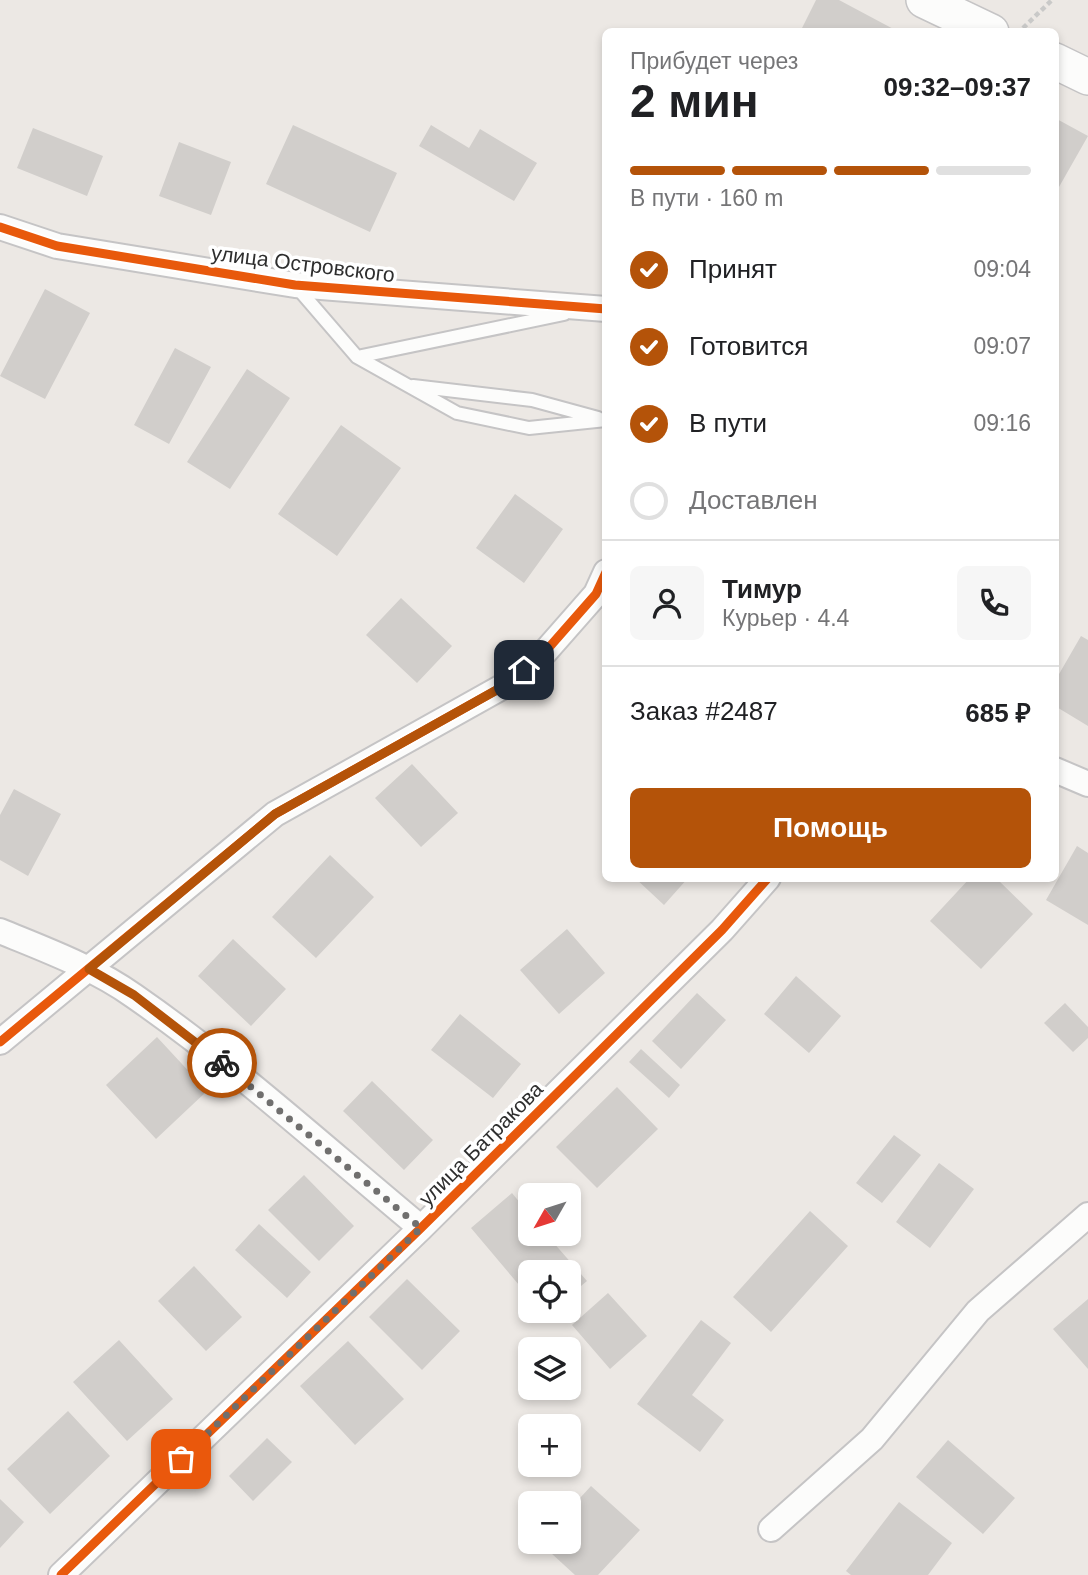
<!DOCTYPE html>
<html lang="ru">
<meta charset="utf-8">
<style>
body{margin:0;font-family:Helvetica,sans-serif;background:#f6f6f6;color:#202124;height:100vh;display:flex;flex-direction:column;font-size:26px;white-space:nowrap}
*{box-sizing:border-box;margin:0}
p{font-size:23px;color:#757577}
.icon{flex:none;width:38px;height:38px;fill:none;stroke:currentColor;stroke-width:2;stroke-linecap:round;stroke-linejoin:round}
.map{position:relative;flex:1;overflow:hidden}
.panel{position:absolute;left:602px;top:28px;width:457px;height:854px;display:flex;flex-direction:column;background:#fff;border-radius:10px;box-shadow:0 4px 10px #0003}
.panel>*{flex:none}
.needle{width:46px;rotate:231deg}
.buttons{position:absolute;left:518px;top:1183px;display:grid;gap:14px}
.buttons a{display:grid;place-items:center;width:63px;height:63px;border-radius:10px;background:#fff;box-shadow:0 4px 10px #0003;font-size:35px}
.pin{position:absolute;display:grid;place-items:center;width:60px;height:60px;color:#fff;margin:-30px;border-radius:14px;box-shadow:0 4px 10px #0006}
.courier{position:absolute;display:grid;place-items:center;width:70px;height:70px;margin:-35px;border:5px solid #b45309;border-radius:50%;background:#fff;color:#222;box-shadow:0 2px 9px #0007}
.headline em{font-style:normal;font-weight:800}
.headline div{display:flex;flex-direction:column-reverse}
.headline{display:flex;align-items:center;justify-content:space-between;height:119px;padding:0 28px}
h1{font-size:46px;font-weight:800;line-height:52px}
.bar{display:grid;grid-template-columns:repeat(4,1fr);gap:10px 7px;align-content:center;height:84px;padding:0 28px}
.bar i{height:9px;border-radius:5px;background:#e0e0e0}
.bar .current{background:#b45309}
.bar p{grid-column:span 4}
.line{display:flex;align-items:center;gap:18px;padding:0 28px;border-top:2px solid #e0e0e0}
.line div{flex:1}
.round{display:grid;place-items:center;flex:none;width:74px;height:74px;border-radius:10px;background:#f6f6f6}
ol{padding:0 28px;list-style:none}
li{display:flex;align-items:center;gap:21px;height:77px}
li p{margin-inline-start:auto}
li .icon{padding:7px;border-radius:50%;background:#b45309;color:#fff;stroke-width:4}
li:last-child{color:#757577}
li i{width:38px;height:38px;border:4px solid #e0e0e0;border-radius:50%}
.action{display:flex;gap:14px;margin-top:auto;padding:14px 28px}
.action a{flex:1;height:80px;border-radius:10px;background:#b45309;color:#fff;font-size:28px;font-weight:800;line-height:80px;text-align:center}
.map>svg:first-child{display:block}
</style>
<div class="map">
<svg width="1088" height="1575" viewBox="0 0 1088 1575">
<rect width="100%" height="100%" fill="#ece8e4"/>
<path fill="#d1cecb" d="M 816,0 L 839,0 L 899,32 L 800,32 Z
M 1055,118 L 1088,136 L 1055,194 Z
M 293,125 L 397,173 L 370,232 L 266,184 Z
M 431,125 L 469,148 L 480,129 L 537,163 L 514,201 L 419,146 Z
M 33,128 L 103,156 L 87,196 L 17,168 Z
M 179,142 L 231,162 L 211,215 L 159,196 Z
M 45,289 L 90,313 L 45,399 L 0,376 Z
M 175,348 L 211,367 L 169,444 L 134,425 Z
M 247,369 L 290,398 L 230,489 L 187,462 Z
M 341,425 L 401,468 L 337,556 L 278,514 Z
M 515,494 L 563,529 L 524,583 L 476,548 Z
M 401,598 L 452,646 L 417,683 L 366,635 Z
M 1081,636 L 1088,640 L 1088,726 L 1055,706 L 1055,681 Z
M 412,764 L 458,813 L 421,847 L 375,798 Z
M 14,789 L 61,814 L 28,876 L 0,860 L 0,815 Z
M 1077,846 L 1088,853 L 1088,925 L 1046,900 Z
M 330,855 L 374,897 L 316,958 L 272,917 Z
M 635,878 L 688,878 L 664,905 Z
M 970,878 L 996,878 L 1033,914 L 981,969 L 930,921 Z
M 567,929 L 605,973 L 559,1014 L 520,970 Z
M 233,939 L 286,989 L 251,1026 L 198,976 Z
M 796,976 L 841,1016 L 809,1053 L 764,1014 Z
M 697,993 L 726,1020 L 681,1069 L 652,1041 Z
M 1065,1003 L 1088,1027 L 1088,1038 L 1073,1052 L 1044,1023 Z
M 460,1014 L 521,1064 L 493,1098 L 431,1050 Z
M 157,1037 L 207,1091 L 156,1139 L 106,1085 Z
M 641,1049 L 680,1085 L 669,1098 L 629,1062 Z
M 372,1081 L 433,1140 L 404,1170 L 343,1111 Z
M 617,1087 L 658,1129 L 597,1188 L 556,1147 Z
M 894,1135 L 921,1155 L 882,1203 L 856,1183 Z
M 939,1163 L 974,1189 L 930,1248 L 896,1222 Z
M 304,1175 L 354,1226 L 319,1261 L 268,1210 Z
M 512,1193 L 530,1215 L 530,1234 L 546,1234 L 587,1281 L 569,1296 L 569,1272 L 530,1272 L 530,1298 L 471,1228 Z
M 810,1211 L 848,1246 L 771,1332 L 733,1297 Z
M 259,1224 L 311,1272 L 287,1298 L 235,1250 Z
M 194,1266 L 242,1317 L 206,1351 L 158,1301 Z
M 407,1279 L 460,1331 L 422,1370 L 369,1317 Z
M 608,1293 L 647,1336 L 610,1369 L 572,1325 Z
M 1088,1299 L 1088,1369 L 1053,1329 Z
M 701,1320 L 731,1343 L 692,1395 L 724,1420 L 700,1452 L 637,1404 Z
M 119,1340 L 173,1399 L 127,1441 L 73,1382 Z
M 348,1341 L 404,1399 L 355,1445 L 300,1386 Z
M 68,1411 L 110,1456 L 50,1514 L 7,1469 Z
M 267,1438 L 292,1462 L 253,1501 L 229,1476 Z
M 948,1440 L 1015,1498 L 983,1534 L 916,1477 Z
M 591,1486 L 640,1530 L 598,1575 L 575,1575 L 539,1542 L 569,1542 L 569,1510 Z
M 0,1499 L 24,1522 L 0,1548 Z
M 899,1502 L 952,1543 L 928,1575 L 851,1575 L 846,1571 Z"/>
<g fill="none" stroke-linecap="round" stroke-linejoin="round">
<g stroke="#c5c4c5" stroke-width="16">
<path id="lane" d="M 295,285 L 357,357 L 457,413 L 529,428 L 606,420
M 357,357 L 564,314
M 413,386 L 532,400 L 598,418"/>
</g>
<g stroke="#c5c4c5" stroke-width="28">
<path id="street" d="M 0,227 L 57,246 L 295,285 L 606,309
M 1055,770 L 1088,784
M 0,931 C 46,950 93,967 134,996 C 235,1066 327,1150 421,1228
M 0,1042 L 275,814 L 502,687 L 545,652 L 596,594 L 606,572
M 771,1529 L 872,1439 L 978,1311 L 1088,1215
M 61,1575 L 421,1228 L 722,930 L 768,878"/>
</g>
<g stroke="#c5c4c5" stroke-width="38">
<path id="secondary" d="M 924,0 L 991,32
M 1055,61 L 1088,77"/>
</g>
<path stroke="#c9c9c8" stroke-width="4.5" stroke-dasharray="5 3.5" stroke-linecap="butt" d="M 1023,28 L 1052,0"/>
<use href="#lane" stroke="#fcfcfb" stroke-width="12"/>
<use href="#street" stroke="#fcfcfb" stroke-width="24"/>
<use href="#secondary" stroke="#fcfcfb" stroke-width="35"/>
<g stroke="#fff" stroke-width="13">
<path id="cycleway" d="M 0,227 L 57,246 L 295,285 L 606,309
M 0,1042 L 275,814 L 502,687 L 545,652 L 596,594 L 606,572
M 61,1575 L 421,1228 L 722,930 L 768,878"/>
</g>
<use href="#cycleway" stroke="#e8590c" stroke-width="9"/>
</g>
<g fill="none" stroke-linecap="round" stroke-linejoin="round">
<path stroke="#706f6e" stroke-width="7" stroke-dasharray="0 12.6" d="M 181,1459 L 421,1228 L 222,1063"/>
<path stroke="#b45309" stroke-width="9" d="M 222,1063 L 134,995 L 89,969 L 275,814 L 502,687 L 524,670"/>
</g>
<g text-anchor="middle" stroke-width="7" stroke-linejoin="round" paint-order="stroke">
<g font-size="21" fill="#2e2e2e" stroke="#fff">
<text transform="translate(303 264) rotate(7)" y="7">улица Островского</text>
<text transform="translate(481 1144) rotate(-45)" y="7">улица Батракова</text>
</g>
</g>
</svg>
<div class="buttons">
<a><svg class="needle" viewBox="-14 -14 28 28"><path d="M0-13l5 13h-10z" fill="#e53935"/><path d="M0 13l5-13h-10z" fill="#757577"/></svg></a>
<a><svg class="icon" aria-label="locate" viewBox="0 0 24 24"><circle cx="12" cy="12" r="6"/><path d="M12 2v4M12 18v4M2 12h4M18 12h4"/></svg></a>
<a><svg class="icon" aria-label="layers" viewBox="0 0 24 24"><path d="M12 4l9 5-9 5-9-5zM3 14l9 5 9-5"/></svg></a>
<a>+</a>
<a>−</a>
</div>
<div class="pin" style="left:181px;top:1459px;background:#ea580c"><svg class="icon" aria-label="bag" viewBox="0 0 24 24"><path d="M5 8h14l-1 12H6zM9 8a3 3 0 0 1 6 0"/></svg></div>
<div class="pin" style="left:524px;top:670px;background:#1f2937"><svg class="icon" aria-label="home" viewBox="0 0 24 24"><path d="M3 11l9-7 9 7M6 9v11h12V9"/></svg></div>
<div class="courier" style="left:222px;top:1063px"><svg class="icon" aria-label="bike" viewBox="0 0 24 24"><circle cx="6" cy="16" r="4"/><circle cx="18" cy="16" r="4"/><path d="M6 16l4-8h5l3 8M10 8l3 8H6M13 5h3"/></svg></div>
<section class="panel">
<div class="headline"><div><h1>2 мин</h1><p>Прибудет через</p></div><em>09:32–09:37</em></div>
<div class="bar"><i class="current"></i><i class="current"></i><i class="current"></i><i></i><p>В пути · 160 m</p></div>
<ol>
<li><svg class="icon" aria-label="check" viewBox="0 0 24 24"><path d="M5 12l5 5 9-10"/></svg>Принят<p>09:04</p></li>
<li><svg class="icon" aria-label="check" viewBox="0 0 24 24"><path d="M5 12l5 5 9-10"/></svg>Готовится<p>09:07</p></li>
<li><svg class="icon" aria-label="check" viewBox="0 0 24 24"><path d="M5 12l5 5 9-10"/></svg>В пути<p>09:16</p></li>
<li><i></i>Доставлен</li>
</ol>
<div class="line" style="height:126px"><a class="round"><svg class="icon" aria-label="person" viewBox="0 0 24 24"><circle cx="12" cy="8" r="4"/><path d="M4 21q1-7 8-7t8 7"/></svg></a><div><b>Тимур</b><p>Курьер · 4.4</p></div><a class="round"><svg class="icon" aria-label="phone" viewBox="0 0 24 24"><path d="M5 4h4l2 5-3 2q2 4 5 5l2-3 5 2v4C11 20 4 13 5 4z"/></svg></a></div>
<div class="line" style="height:91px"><div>Заказ #2487</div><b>685 ₽</b></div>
<div class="action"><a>Помощь</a></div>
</section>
</div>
